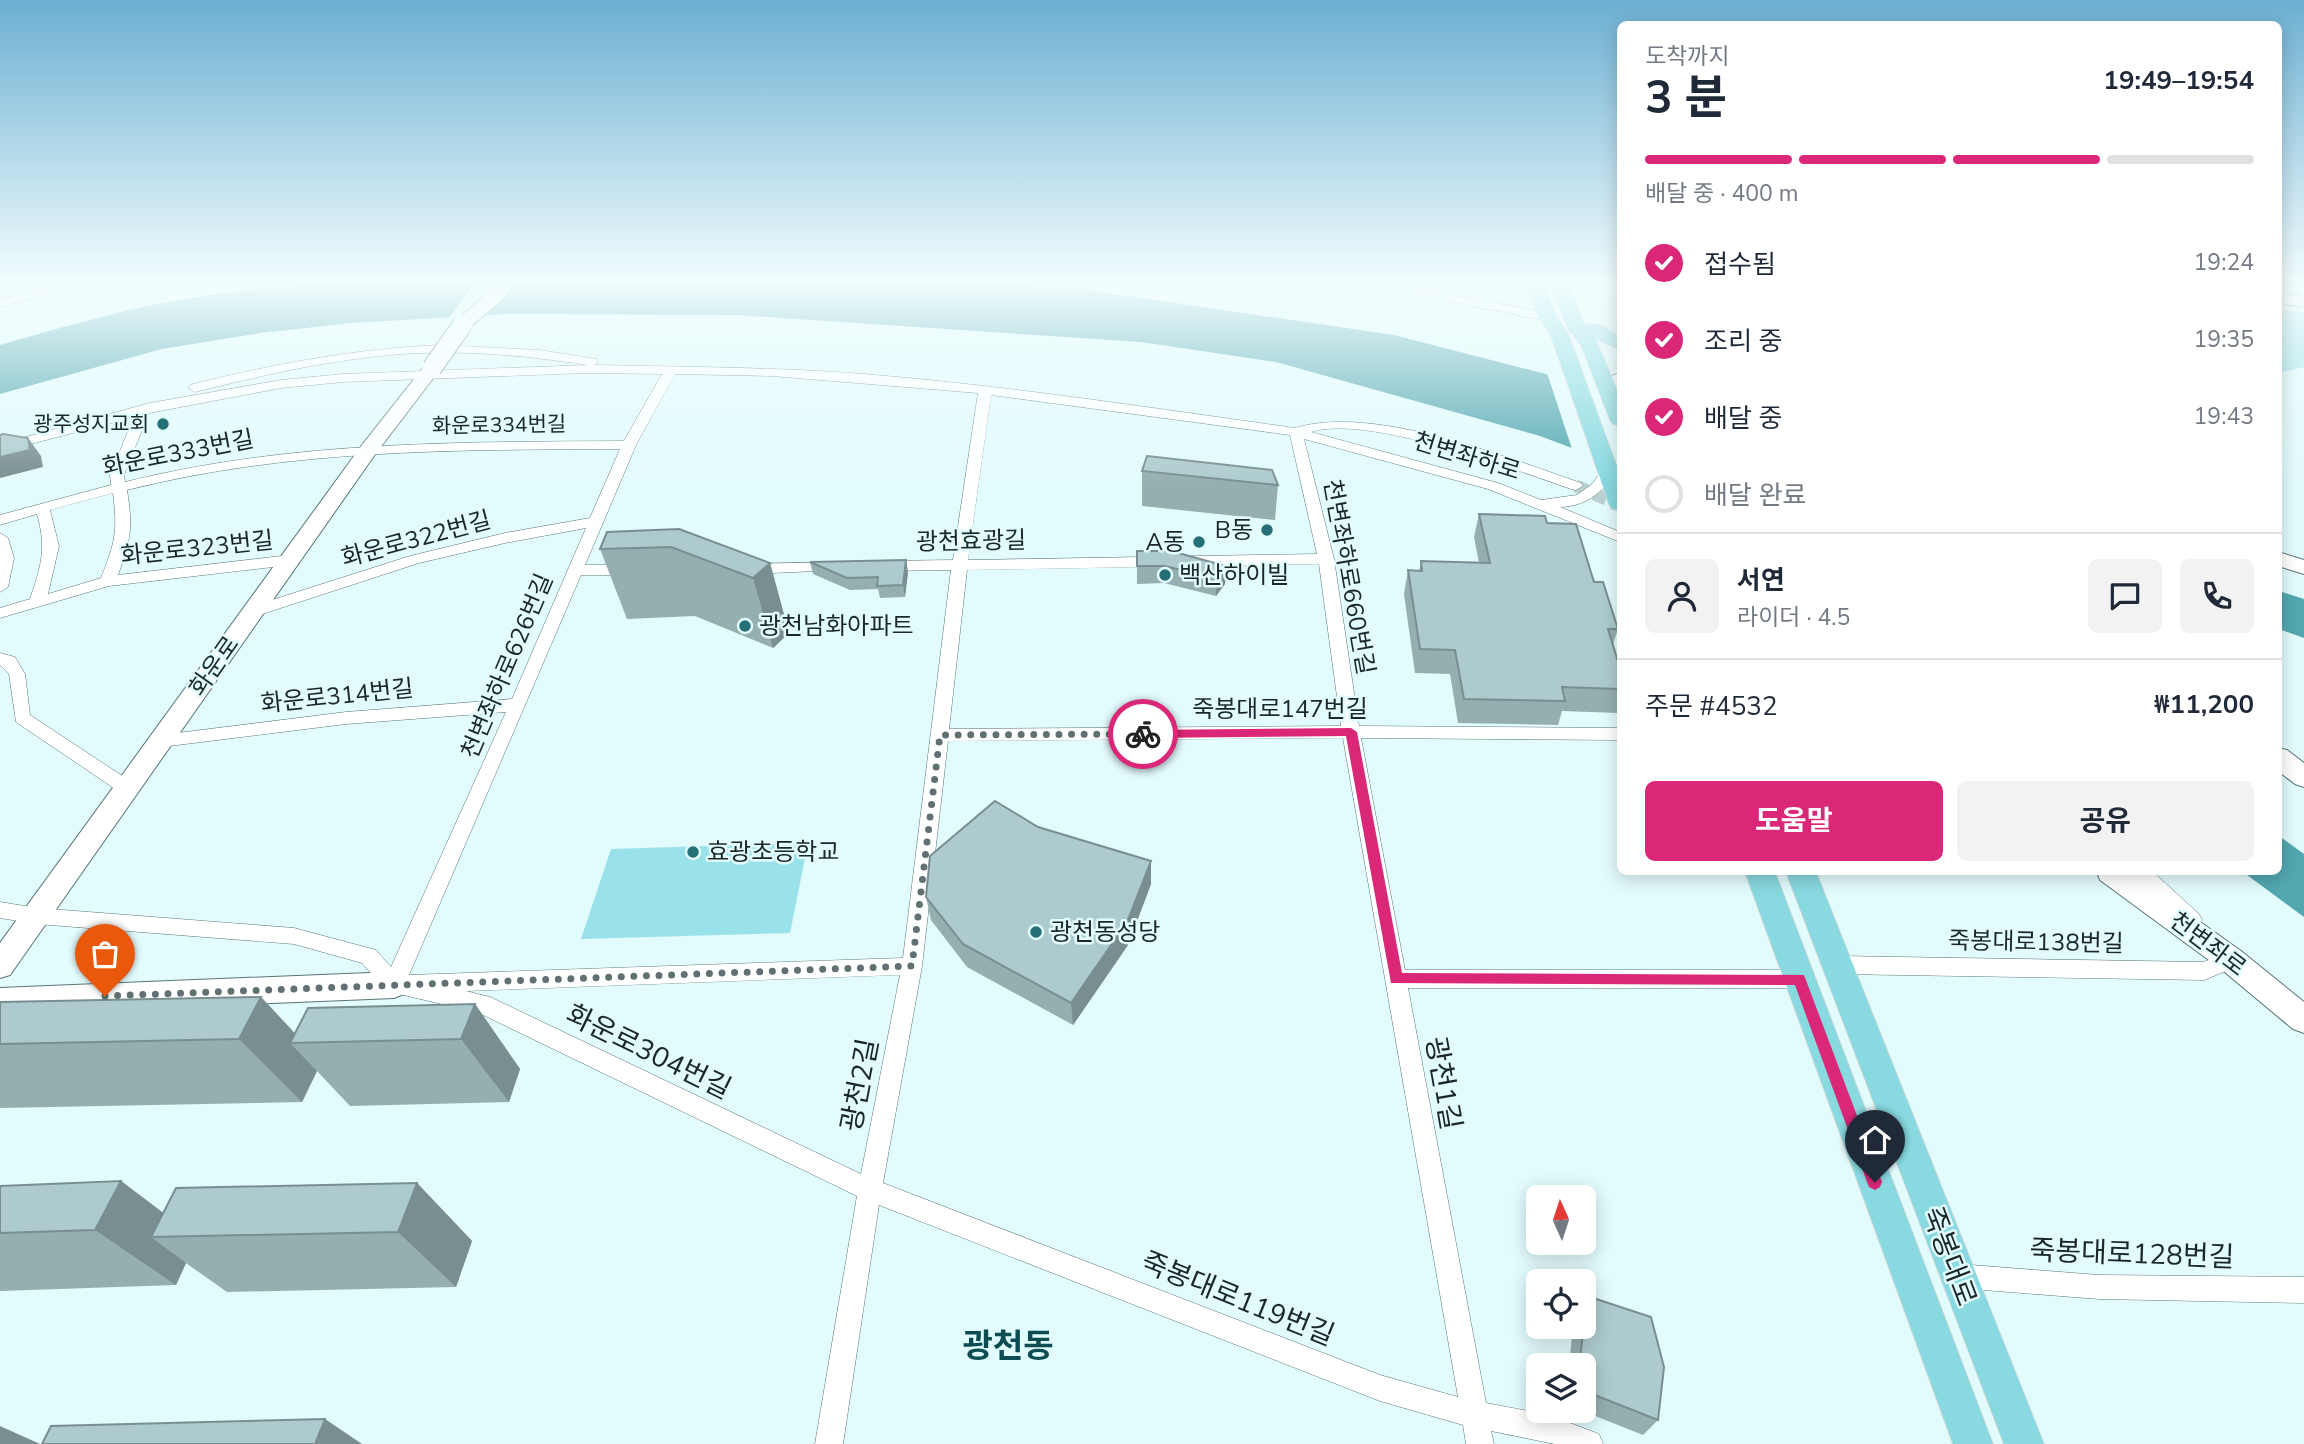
<!DOCTYPE html>
<html lang="ko">
<meta charset="utf-8">
<style>
body{margin:0;font-family:"Nunito Sans","Noto Sans KR",sans-serif;background:#f2f2f3;color:#1f2937;height:100vh;display:flex;flex-direction:column;font-size:26px;white-space:nowrap}
*{box-sizing:border-box;margin:0}
p{font-size:23px;color:#747a83}
.icon{flex:none;width:38px;height:38px;fill:none;stroke:currentColor;stroke-width:2;stroke-linecap:round;stroke-linejoin:round}
.map{position:relative;flex:1;overflow:hidden}
.side{position:absolute;left:1617px;top:21px;width:665px;height:854px;display:flex;flex-direction:column;background:#fff;border-radius:10px;box-shadow:0 4px 18px #0003}
.side>*{flex:none}
.needle{width:46px;rotate:357deg}
.buttons{position:absolute;left:1526px;top:1185px;display:grid;gap:14px}
.buttons a{display:grid;place-items:center;width:70px;height:70px;border-radius:10px;background:#fff;box-shadow:0 4px 18px #0003;font-size:35px}
.pin{position:absolute;display:grid;place-items:center;width:60px;height:60px;color:#fff;margin:-72px -30px;border-radius:50% 50% 50% 0;rotate:-45deg;box-shadow:0 0 7px #0007}
.pin .icon{rotate:45deg}
.courier{position:absolute;display:grid;place-items:center;width:70px;height:70px;margin:-35px;border:5px solid #db2777;border-radius:50%;background:#fff;color:#222;box-shadow:0 2px 9px #0007}
.headline em{font-style:normal;font-weight:700}
.headline div{display:flex;flex-direction:column-reverse}
.headline{display:flex;align-items:center;justify-content:space-between;height:119px;padding:0 28px}
h1{font-size:46px;font-weight:700;line-height:52px}
.bar{display:grid;grid-template-columns:repeat(4,1fr);gap:10px 7px;align-content:center;height:84px;padding:0 28px}
.bar i{height:9px;border-radius:5px;background:#e0e1e3}
.bar .current{background:#db2777}
.bar p{grid-column:span 4}
.line{display:flex;align-items:center;gap:18px;padding:0 28px;border-top:2px solid #e0e1e3}
.line div{flex:1}
.round{display:grid;place-items:center;flex:none;width:74px;height:74px;border-radius:10px;background:#f2f2f3}
ol{padding:0 28px;list-style:none}
li{display:flex;align-items:center;gap:21px;height:77px}
li p{margin-inline-start:auto}
li .icon{padding:7px;border-radius:50%;background:#db2777;color:#fff;stroke-width:4}
li:last-child{color:#747a83}
li i{width:38px;height:38px;border:4px solid #e0e1e3;border-radius:50%}
.cta{display:flex;gap:14px;margin-top:auto;padding:14px 28px}
.cta a{flex:1;height:80px;border-radius:10px;background:#db2777;color:#fff;font-size:28px;font-weight:700;line-height:80px;text-align:center}
.cta a+a{background:#f2f2f3;color:#1f2937}
.map>svg:first-child{display:block}
</style>
<div class="map">
<svg width="2304" height="1444" viewBox="0 0 2304 1444">
<rect width="100%" height="100%" fill="#e2fbfd"/>
<path fill="#9ae2e9" d="M 2278,310 L 2304,312 L 2304,367 L 2279,373 Z
M 808,843 L 790,933 L 581,939 L 611,849 Z"/>
<path fill="#52a7b0" d="M 329,283 L 980,283 L 1080,289 L 1394,335 L 1620,393 L 1620,466 L 1540,436 L 1276,362 L 1141,342 L 736,315 L 506,314 L 352,323 L 260,333 L 162,349 L 0,394 L 0,345 C 56,329 111,313 168,302 C 221,292 276,288 329,283 Z
M 2279,591 L 2304,599 L 2304,638 L 2279,629 Z
M 2279,836 L 2304,854 L 2304,917 L 2243,872 L 2278,872 Z"/>
<path fill="#e2fbfd" d="M 474,283 L 510,283 L 484,318 L 447,321 Z
M 1546,370 L 1620,390 L 1620,469 L 1573,452 Z"/>
<g fill="none" stroke-linecap="round" stroke-linejoin="round">
<path stroke="#bad1d2" stroke-width="13" stroke-dasharray="13 7" stroke-linecap="butt" d="M 1576,486 L 1620,505"/>
<g stroke="#597578" stroke-width="1">
<path id="street" d="M 71,283 L 92,283 L 0,307 L 0,299 Z
M 1371,283 L 1395,283 L 1547,313 L 1553,317 L 1547,321 L 1377,287 Z
M 440,345 L 539,350 L 597,359 L 598,362 L 594,365 C 684,367 774,367 864,374 C 1009,386 1152,408 1295,428 C 1373,404 1505,457 1581,483 L 1583,486 L 1576,490 L 1571,489 C 1513,469 1367,414 1311,432 L 1498,483 L 1541,500 L 1577,495 L 1591,485 L 1603,470 L 1613,470 L 1615,473 C 1601,494 1586,506 1560,507 L 1620,532 L 1620,542 L 1488,489 L 1304,439 L 1334,559 L 1359,726 L 1620,728 L 1620,740 L 1361,738 L 1405,970 L 1799,970 L 1806,973 L 1809,979 L 1806,985 L 1799,988 L 1408,988 L 1486,1403 L 1549,1415 L 1599,1434 L 1603,1444 L 1555,1444 L 1491,1431 L 1494,1444 L 1466,1444 L 1463,1425 L 1380,1401 L 879,1205 L 843,1444 L 815,1444 L 857,1196 L 479,1013 L 387,991 L 362,963 L 294,944 L 37,924 L 0,918 L 0,902 L 37,908 L 294,928 L 376,950 L 391,967 L 506,712 L 346,724 L 161,747 L 155,746 L 152,741 L 155,736 L 161,735 L 346,712 L 512,699 L 586,528 L 505,543 L 419,563 L 253,617 L 245,612 L 247,608 L 410,556 L 505,533 L 590,518 L 620,449 C 454,450 289,449 127,490 C 133,528 131,539 118,575 L 290,555 L 298,560 L 290,565 L 109,586 L 0,618 L 0,608 L 30,599 C 41,566 47,549 37,514 L 0,525 L 0,515 L 111,485 L 110,475 L 134,417 L 0,452 L 0,444 L 150,403 L 281,380 L 343,374 L 588,365 C 522,355 456,349 390,355 C 323,361 260,376 195,392 L 188,388 L 190,385 C 273,364 354,349 440,345 ZM 587,373 L 662,374 L 624,441 C 456,442 290,441 125,482 L 124,475 L 149,413 L 281,388 L 343,382 ZM 675,374 L 772,376 L 978,393 L 953,560 L 883,561 L 875,566 L 883,571 L 951,570 L 903,958 L 409,975 L 581,575 L 631,575 L 639,570 L 631,565 L 585,565 L 636,445 ZM 991,395 L 1290,435 L 1317,554 L 968,560 ZM 113,493 C 118,531 115,543 101,578 L 48,594 L 59,546 L 50,510 ZM 1319,564 L 1341,726 L 949,729 L 967,570 ZM 1343,738 L 1458,1397 L 1380,1375 L 883,1183 L 922,966 L 948,741 ZM 900,975 L 861,1174 L 490,997 L 466,991 Z
M 0,533 L 8,538 L 14,558 L 8,587 L 0,592 Z
M 834,562 L 839,564 L 842,567 L 839,570 L 750,574 L 742,569 L 750,564 Z
M 0,653 L 15,657 L 25,674 L 30,715 L 133,783 L 136,788 L 133,793 L 121,793 L 16,722 L 9,674 L 0,665 Z
M 2132,872 L 2153,872 L 2199,914 L 2202,920 L 2199,926 L 2192,928 L 2185,926 L 2134,878 Z
M 2226,946 L 2233,949 L 2241,960 L 2238,966 L 2204,980 L 1838,974 L 1831,971 L 1828,965 L 1831,959 L 1838,956 L 2203,962 L 2217,957 L 2219,949 Z
M 1958,1264 L 2099,1275 L 2304,1277 L 2304,1303 L 2099,1299 L 1958,1288 L 1949,1285 L 1946,1276 L 1949,1267 Z"/>
</g>
<g stroke="#597578" stroke-width="2">
<path id="secondary" d="M 498,283 L 514,283 L 504,298 L 469,328 L 457,328 L 454,324 L 457,320 Z
M 2278,293 L 2304,297 L 2304,307 L 2278,303 Z
M 432,363 L 438,364 L 441,368 L 438,372 L 376,453 L 10,975 L 0,978 L 0,943 L 362,445 L 426,364 Z
M 1620,373 L 1620,387 L 1614,393 L 1602,393 L 1599,389 C 1604,382 1611,375 1620,373 Z
M 2278,552 L 2304,560 L 2304,574 L 2278,566 Z
M 2278,748 L 2287,750 L 2304,763 L 2304,787 L 2295,784 L 2278,771 Z
M 2097,872 L 2130,872 L 2241,951 L 2304,1002 L 2304,1033 L 2293,1029 L 2221,969 L 2100,880 Z
M 394,972 L 404,976 L 409,985 L 404,994 L 394,998 L 0,1014 L 0,988 Z"/>
</g>
<g stroke="#dbdcdd" stroke-width="2">
<path id="primary" d="M 1526,283 L 1544,283 L 1556,316 L 1568,333 L 1620,475 L 1620,510 L 1612,509 L 1609,504 L 1550,333 L 1538,317 Z
M 1550,283 L 1568,283 L 1585,325 C 1597,320 1609,330 1620,337 L 1620,350 L 1595,338 L 1620,396 L 1620,426 L 1613,424 L 1610,420 L 1581,345 L 1568,329 Z
M 1745,872 L 1775,872 L 1993,1444 L 1953,1444 Z
M 1786,872 L 1816,872 L 2044,1444 L 2004,1444 Z"/>
</g>
<use href="#street" fill="#fff" fill-rule="evenodd"/>
<use href="#secondary" fill="#fff" fill-rule="evenodd"/>
<use href="#primary" fill="#88d9e0" fill-rule="evenodd"/>
<g stroke="#597578" stroke-width="21" stroke-linecap="butt">
<path id="secondary-bridge" d="M 432,368 L 463,324"/>
</g>
<use href="#secondary-bridge" stroke="#fff" stroke-width="19"/>
</g>
<path fill="#95afb1" d="M 1142,471 L 1278,485 L 1275,520 L 1142,506 Z
M 1479,514 L 1547,523 L 1594,582 L 1618,629 L 1613,644 L 1620,668 L 1620,707 L 1618,713 L 1562,711 L 1558,725 L 1458,723 L 1450,674 L 1415,673 L 1404,594 L 1408,570 L 1419,571 L 1421,561 L 1479,563 L 1474,537 Z
M 607,532 L 770,563 L 789,633 L 773,648 L 695,616 L 627,619 L 600,549 Z
M 1137,551 L 1226,566 L 1225,584 L 1216,596 L 1164,583 L 1137,584 Z
M 810,562 L 908,572 L 905,597 L 880,598 L 878,589 L 850,590 L 813,574 Z
M 1038,827 L 1151,884 L 1128,945 L 1073,1025 L 967,967 L 931,920 L 926,897 Z
M 261,997 L 295,1034 L 475,1004 L 520,1069 L 509,1102 L 350,1106 L 317,1071 L 302,1102 L 0,1108 L 0,1002 Z
M 121,1181 L 163,1213 L 417,1183 L 472,1241 L 456,1287 L 227,1292 L 186,1263 L 176,1285 L 0,1291 L 0,1186 Z
M 1587,1296 L 1658,1420 L 1643,1435 L 1580,1410 L 1584,1410 L 1584,1365 L 1569,1365 L 1573,1326 L 1584,1326 L 1584,1300 Z"/>
<path fill="#798e90" d="M 28,438 L 41,456 L 43,467 L 0,478 L 0,457 Z
M 906,560 L 908,572 L 905,597 L 903,585 Z
M 770,563 L 789,633 L 773,648 L 753,578 Z
M 1226,566 L 1225,584 L 1216,596 L 1217,578 Z
M 1151,861 L 1151,884 L 1128,945 L 1073,1025 L 1071,1003 Z
M 261,997 L 304,1043 L 290,1043 L 317,1071 L 302,1102 L 239,1039 Z
M 475,1004 L 520,1069 L 509,1102 L 461,1039 Z
M 121,1181 L 194,1236 L 151,1237 L 186,1263 L 176,1285 L 95,1230 Z
M 417,1183 L 472,1241 L 456,1287 L 398,1232 Z
M 325,1419 L 362,1444 L 315,1444 Z
M 0,1426 L 40,1444 L 0,1444 Z"/>
<path fill="#adcbce" stroke="#798e90" stroke-width="2" d="M 3,434 L 28,438 L 30,450 L 0,457 L 0,435 Z
M 1147,456 L 1272,470 L 1278,485 L 1142,471 Z
M 1479,514 L 1545,516 L 1547,523 L 1576,524 L 1594,582 L 1603,582 L 1618,629 L 1608,629 L 1620,668 L 1620,689 L 1562,687 L 1565,701 L 1464,699 L 1455,650 L 1420,649 L 1408,570 L 1422,571 L 1421,561 L 1490,563 Z
M 679,529 L 770,563 L 753,578 L 671,547 L 600,549 L 607,532 Z
M 1137,551 L 1171,551 L 1226,566 L 1217,578 L 1164,566 L 1137,566 Z
M 906,560 L 903,585 L 877,586 L 878,577 L 847,578 L 810,562 Z
M 995,801 L 1038,827 L 1151,861 L 1127,922 L 1071,1003 L 963,944 L 926,897 L 930,856 Z
M 261,997 L 239,1039 L 0,1044 L 0,1002 Z
M 475,1004 L 461,1039 L 290,1043 L 308,1008 Z
M 121,1181 L 95,1230 L 0,1233 L 0,1186 Z
M 417,1183 L 398,1232 L 151,1237 L 176,1188 Z
M 1587,1296 L 1651,1317 L 1664,1367 L 1658,1420 L 1592,1394 L 1584,1371 L 1584,1365 L 1582,1365 L 1580,1360 Z
M 325,1419 L 315,1444 L 42,1444 L 51,1426 Z"/>
<linearGradient id="sky" x2="0" y2="1"><stop stop-color="#6cafd2"/><stop offset="0.58" stop-color="#f2fdfe"/><stop offset="1" stop-color="#f2fdfe" stop-opacity="0"/></linearGradient>
<rect width="2304" height="485" fill="url(#sky)"/>
<path fill="#db2777" d="M 1351,728 L 1357,732 L 1402,973 L 1804,975 L 1882,1182 L 1880,1187 L 1875,1190 L 1869,1187 L 1867,1182 L 1795,985 L 1391,983 L 1346,736 L 1143,738 L 1137,734 L 1143,730 Z"/>
<g fill="none" stroke-linecap="round" stroke-linejoin="round">
<path stroke="#617173" stroke-width="7" stroke-dasharray="0 12.6" d="M 105,996 L 912,966 L 940,735 L 1143,734"/>
</g>
<g fill="#257076" stroke="#e2fbfd" stroke-width="2.5">
<circle cx="163" cy="424" r="7"/>
<circle cx="1267" cy="530" r="7"/>
<circle cx="1199" cy="542" r="7"/>
<circle cx="1165" cy="575" r="7"/>
<circle cx="745" cy="626" r="7"/>
<circle cx="693" cy="852" r="7"/>
<circle cx="1036" cy="932" r="7"/>
</g>
<g text-anchor="middle" stroke-width="5" stroke-linejoin="round" paint-order="stroke">
<g font-size="21" fill="#1c2728" stroke="#e2fbfd" text-anchor="end">
<text x="149" y="431">광주성지교회</text>
</g>
<g font-size="21" fill="#1c2728" stroke="#e2fbfd">
<text transform="translate(499 425) rotate(-1)" y="7">화운로334번길</text>
</g>
<g font-size="24" fill="#1c2728" stroke="#e2fbfd">
<text transform="translate(178 453) rotate(-11)" y="8">화운로333번길</text>
<text transform="translate(1467 456) rotate(17)" y="8">천변좌하로</text>
<text transform="translate(416 539) rotate(-15)" y="8">화운로322번길</text>
<text transform="translate(971 541) rotate(-1)" y="8">광천효광길</text>
<text transform="translate(197 548) rotate(-6)" y="8">화운로323번길</text>
<text transform="translate(1349 577) rotate(80)" y="8">천변좌하로660번길</text>
<text transform="translate(214 666) rotate(-55)" y="8">화운로</text>
<text transform="translate(507 666) rotate(-67)" y="8">천변좌하로626번길</text>
<text transform="translate(337 696) rotate(-6)" y="8">화운로314번길</text>
<text x="1280" y="717">죽봉대로147번길</text>
<text transform="translate(2036 942) rotate(1)" y="8">죽봉대로138번길</text>
<text transform="translate(2208 944) rotate(37)" y="8">천변좌로</text>
</g>
<g font-size="24" fill="#1c2728" stroke="#e2fbfd" text-anchor="start">
<text x="1253" y="538" text-anchor="end">B동</text>
<text x="1185" y="550" text-anchor="end">A동</text>
<text x="1179" y="583">백산하이빌</text>
<text x="759" y="634">광천남화아파트</text>
<text x="707" y="860">효광초등학교</text>
<text x="1050" y="940">광천동성당</text>
</g>
<g font-size="28" fill="#1c2728" stroke="#e2fbfd">
<text transform="translate(649 1051) rotate(26)" y="10">화운로304번길</text>
<text transform="translate(1444 1083) rotate(80)" y="10">광천1길</text>
<text transform="translate(859 1085) rotate(-79)" y="10">광천2길</text>
<text transform="translate(2132 1253) rotate(2)" y="10">죽봉대로128번길</text>
<text transform="translate(1950 1256) rotate(69)" y="10">죽봉대로</text>
<text transform="translate(1238 1298) rotate(22)" y="10">죽봉대로119번길</text>
</g>
<g font-size="33" font-weight="bold" fill="#0d4c51" stroke="#e2fbfd">
<text x="1008" y="1357">광천동</text>
</g>
</g>
</svg>
<div class="buttons">
<a><svg class="needle" viewBox="-14 -14 28 28"><path d="M0-13l5 13h-10z" fill="#e53935"/><path d="M0 13l5-13h-10z" fill="#747a83"/></svg></a>
<a><svg class="icon" aria-label="locate" viewBox="0 0 24 24"><circle cx="12" cy="12" r="6"/><path d="M12 2v4M12 18v4M2 12h4M18 12h4"/></svg></a>
<a><svg class="icon" aria-label="layers" viewBox="0 0 24 24"><path d="M12 4l9 5-9 5-9-5zM3 14l9 5 9-5"/></svg></a>
</div>
<div class="pin" style="left:105px;top:996px;background:#ea580c"><svg class="icon" aria-label="bag" viewBox="0 0 24 24"><path d="M5 8h14l-1 12H6zM9 8a3 3 0 0 1 6 0"/></svg></div>
<div class="pin" style="left:1875px;top:1182px;background:#1f2937"><svg class="icon" aria-label="home" viewBox="0 0 24 24"><path d="M3 11l9-7 9 7M6 9v11h12V9"/></svg></div>
<div class="courier" style="left:1143px;top:734px"><svg class="icon" aria-label="bike" viewBox="0 0 24 24"><circle cx="6" cy="16" r="4"/><circle cx="18" cy="16" r="4"/><path d="M6 16l4-8h5l3 8M10 8l3 8H6M13 5h3"/></svg></div>
<section class="side">
<div class="headline"><div><h1>3 분</h1><p>도착까지</p></div><em>19:49–19:54</em></div>
<div class="bar"><i class="current"></i><i class="current"></i><i class="current"></i><i></i><p>배달 중 · 400 m</p></div>
<ol>
<li><svg class="icon" aria-label="check" viewBox="0 0 24 24"><path d="M5 12l5 5 9-10"/></svg>접수됨<p>19:24</p></li>
<li><svg class="icon" aria-label="check" viewBox="0 0 24 24"><path d="M5 12l5 5 9-10"/></svg>조리 중<p>19:35</p></li>
<li><svg class="icon" aria-label="check" viewBox="0 0 24 24"><path d="M5 12l5 5 9-10"/></svg>배달 중<p>19:43</p></li>
<li><i></i>배달 완료</li>
</ol>
<div class="line" style="height:126px"><a class="round"><svg class="icon" aria-label="person" viewBox="0 0 24 24"><circle cx="12" cy="8" r="4"/><path d="M4 21q1-7 8-7t8 7"/></svg></a><div><b>서연</b><p>라이더 · 4.5</p></div><a class="round"><svg class="icon" aria-label="chat" viewBox="0 0 24 24"><path d="M4 5h16v11H9l-5 4z"/></svg></a><a class="round"><svg class="icon" aria-label="phone" viewBox="0 0 24 24"><path d="M5 4h4l2 5-3 2q2 4 5 5l2-3 5 2v4C11 20 4 13 5 4z"/></svg></a></div>
<div class="line" style="height:91px"><div>주문 #4532</div><b>₩11,200</b></div>
<div class="cta"><a>도움말</a><a>공유</a></div>
</section>
</div>
